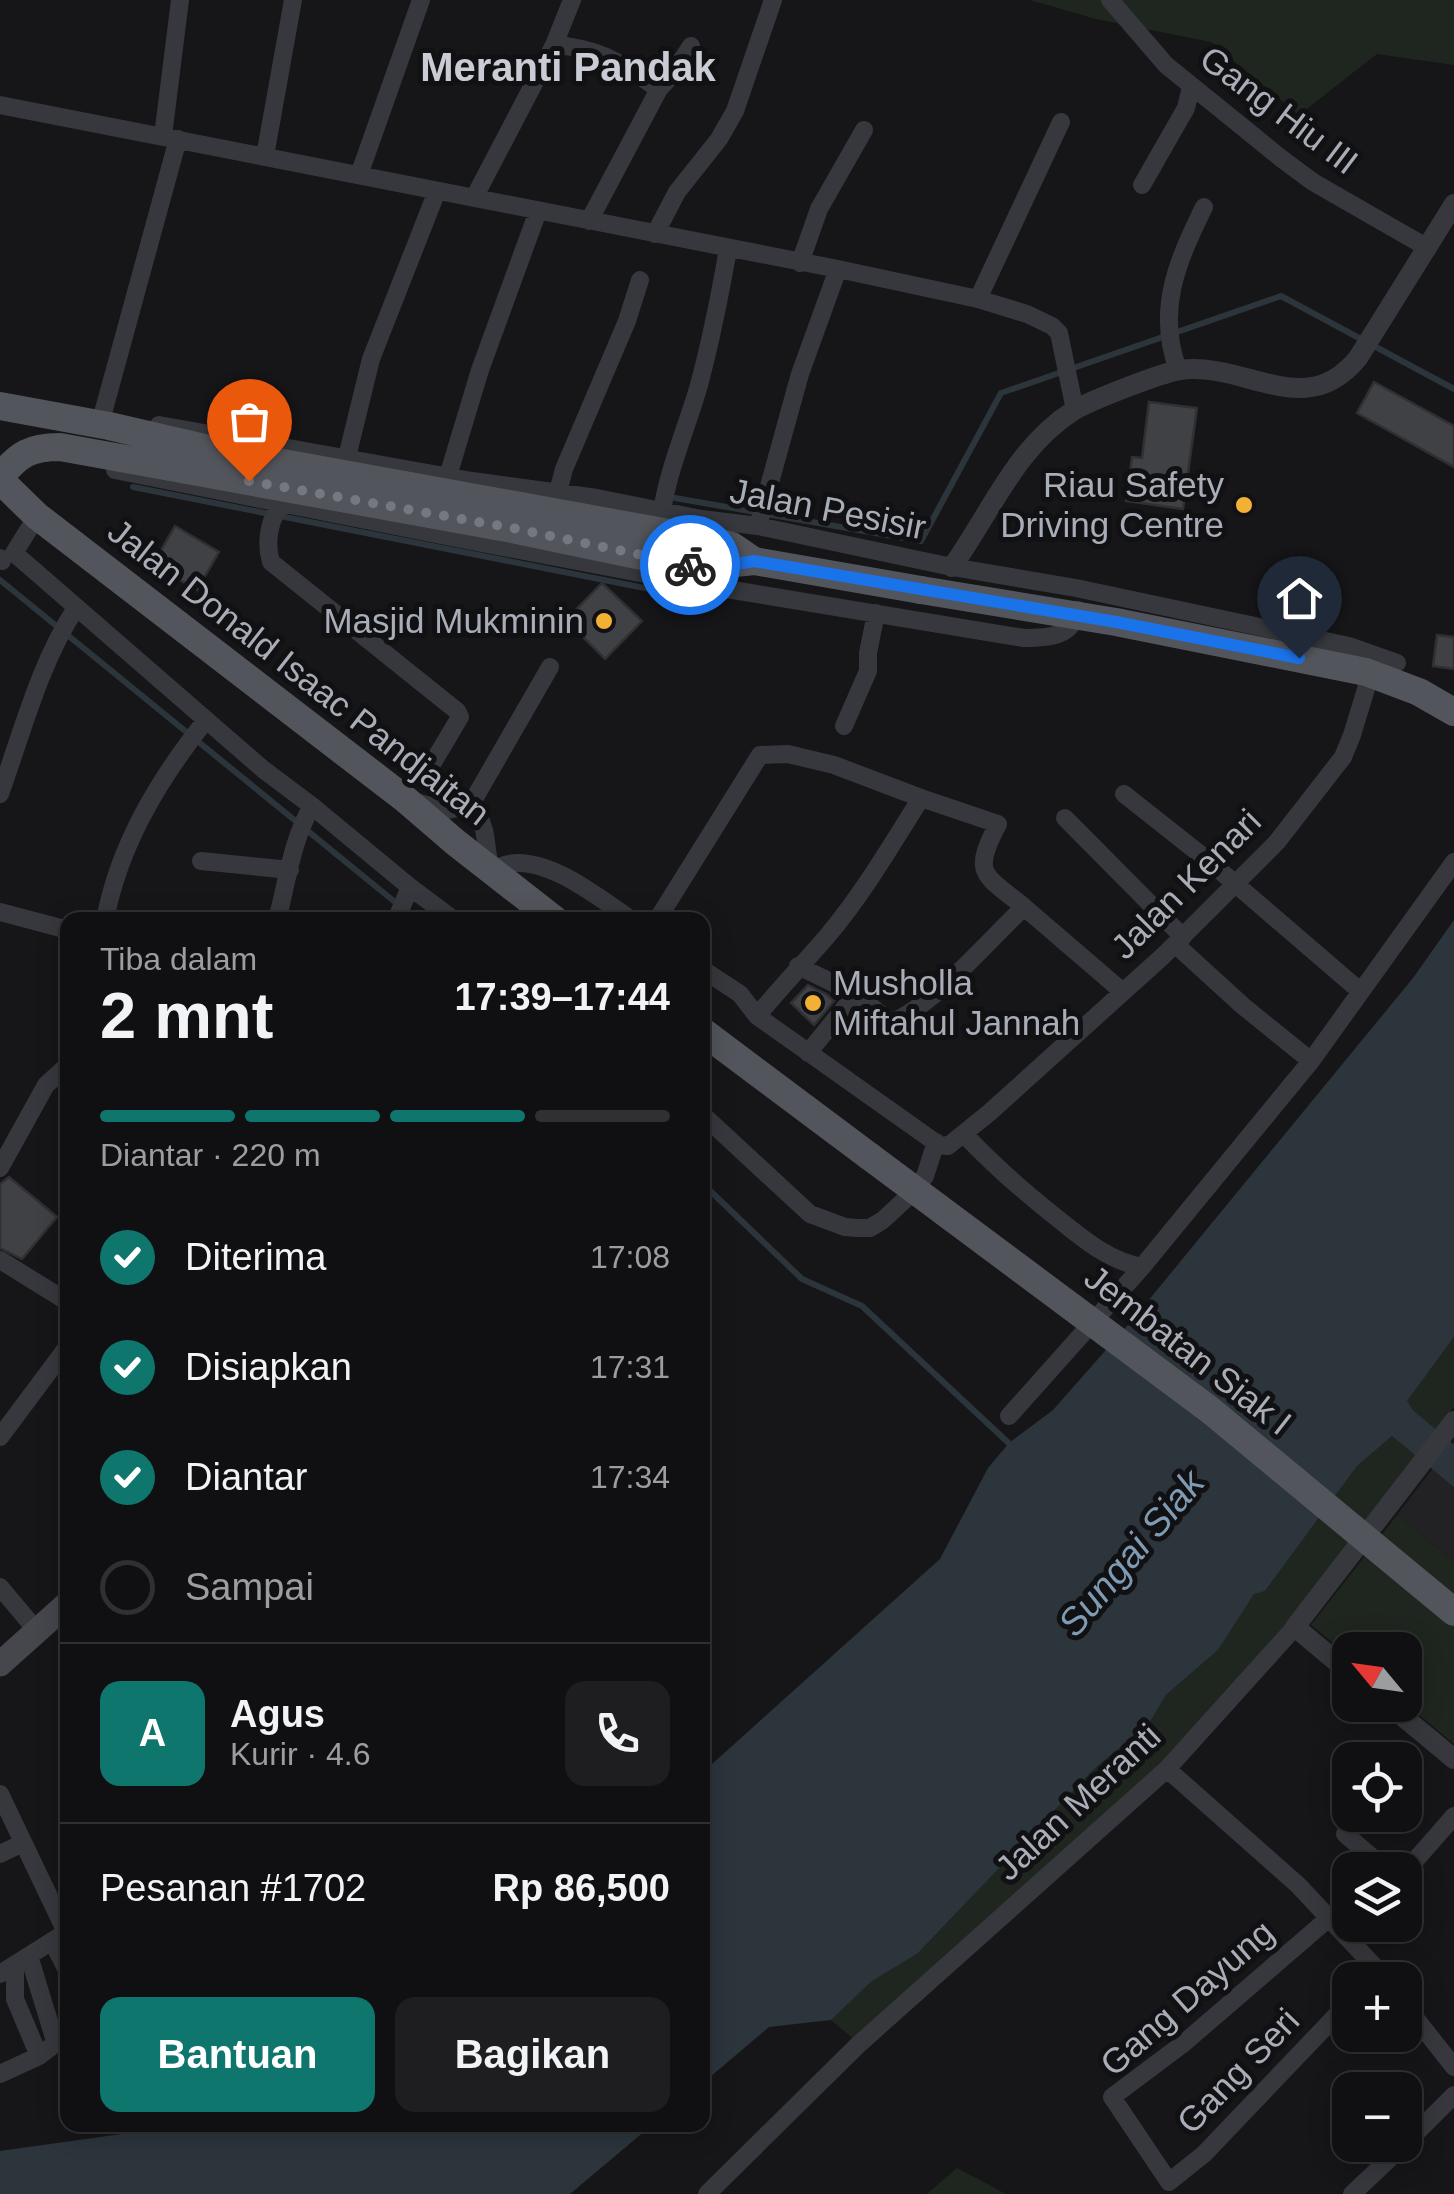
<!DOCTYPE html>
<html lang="id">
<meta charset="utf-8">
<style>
body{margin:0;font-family:Arial,sans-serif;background:#1e1e20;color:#f1f3f6;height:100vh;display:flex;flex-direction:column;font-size:38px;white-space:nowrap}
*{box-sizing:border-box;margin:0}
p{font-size:32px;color:#9c9d9f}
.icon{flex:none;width:55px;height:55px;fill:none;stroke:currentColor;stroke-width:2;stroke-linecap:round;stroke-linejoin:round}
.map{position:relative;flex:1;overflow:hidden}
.drawer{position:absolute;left:60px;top:912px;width:650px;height:1220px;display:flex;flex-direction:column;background:#101012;border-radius:20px;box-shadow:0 5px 25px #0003,0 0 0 2px #303032}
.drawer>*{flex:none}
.needle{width:65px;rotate:299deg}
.buttons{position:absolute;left:1332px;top:1632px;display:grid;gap:20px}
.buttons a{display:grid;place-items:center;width:90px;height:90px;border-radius:20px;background:#101012;box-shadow:0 5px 25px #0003,0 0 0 2px #303032;font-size:50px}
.pin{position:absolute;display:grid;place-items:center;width:85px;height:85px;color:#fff;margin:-102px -42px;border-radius:50% 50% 50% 0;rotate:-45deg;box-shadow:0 0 10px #0007}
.pin .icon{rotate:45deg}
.courier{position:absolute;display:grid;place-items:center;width:100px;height:100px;margin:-50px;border:8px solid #1a73e8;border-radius:50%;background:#fff;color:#222;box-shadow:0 2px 12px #0007}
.headline em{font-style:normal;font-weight:800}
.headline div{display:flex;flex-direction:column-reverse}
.headline{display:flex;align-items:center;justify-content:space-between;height:170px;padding:0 40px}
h1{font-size:65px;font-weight:800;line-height:75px}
.bar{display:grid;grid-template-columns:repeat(4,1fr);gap:15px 10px;align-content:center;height:120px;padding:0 40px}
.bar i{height:12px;border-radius:8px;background:#303032}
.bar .on{background:#0f766e}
.bar p{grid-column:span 4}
.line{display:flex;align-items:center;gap:25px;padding:0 40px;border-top:2px solid #303032}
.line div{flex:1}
.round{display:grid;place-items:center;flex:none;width:105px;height:105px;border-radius:20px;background:#1e1e20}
ol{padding:0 40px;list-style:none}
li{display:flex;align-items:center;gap:30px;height:110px}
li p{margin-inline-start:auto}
li .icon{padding:10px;border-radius:50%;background:#0f766e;color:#fff;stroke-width:4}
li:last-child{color:#9c9d9f}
li i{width:55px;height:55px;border:5px solid #303032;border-radius:50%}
.primary-button{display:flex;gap:20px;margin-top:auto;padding:20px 40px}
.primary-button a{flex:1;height:115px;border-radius:20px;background:#0f766e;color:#fff;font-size:40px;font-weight:800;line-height:115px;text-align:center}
.primary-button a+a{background:#1e1e20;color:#f1f3f6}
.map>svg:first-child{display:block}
</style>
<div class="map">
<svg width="1454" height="2194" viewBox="0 0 1454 2194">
<rect width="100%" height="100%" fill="#161618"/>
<path fill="#222225" d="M 1454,1441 L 1454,1561 L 1397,1515 Z"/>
<path fill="#1e261f" d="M 1030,0 L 1454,0 L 1454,65 L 1377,54 L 1299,115 L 1211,42 L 1096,19 Z
M 1454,1337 L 1454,1407 L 1436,1430 L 1413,1410 L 1406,1401 Z
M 1393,1435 L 1417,1456 L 1289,1620 L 1163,1763 L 856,2041 L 831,2020 L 872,1981 L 917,1954 L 1095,1768 L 1148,1725 L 1166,1695 L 1218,1650 L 1254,1593 L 1265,1591 L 1357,1466 Z
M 1397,1515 L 1454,1561 L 1454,1744 L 1405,1703 L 1405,1650 L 1350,1650 L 1350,1657 L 1311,1625 Z
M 957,2168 L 1006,2194 L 927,2194 Z"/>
<path fill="#2c353c" d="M 1454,920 L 1454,1337 L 1407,1401 L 1413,1410 L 1454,1445 L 1454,1487 L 1392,1436 L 1357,1466 L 1265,1591 L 1254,1594 L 1218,1650 L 1166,1695 L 1148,1725 L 1095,1768 L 917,1954 L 872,1981 L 831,2020 L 769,2027 L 703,2083 L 702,1773 L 940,1559 L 988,1468 L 1009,1443 L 1053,1410 L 1134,1318 L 1413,978 Z
M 186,2125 L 652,2125 L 570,2194 L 0,2194 L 0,2151 Z"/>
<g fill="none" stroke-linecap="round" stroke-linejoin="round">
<path stroke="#2c353c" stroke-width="6" d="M 133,487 L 675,594
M 675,498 L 921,541 L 1001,393 L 1281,296 L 1454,389
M 0,580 L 417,920
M 702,1183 L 802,1279 L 862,1306 L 1015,1449"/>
</g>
<path fill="#404145" stroke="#303034" stroke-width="2.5" d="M 1374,382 L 1454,426 L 1454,467 L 1357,413 Z
M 1149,402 L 1197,408 L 1183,509 L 1126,501 L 1132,457 L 1142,458 Z
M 175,526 L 219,552 L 197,590 L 153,564 Z
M 602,583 L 642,621 L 605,659 L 566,620 Z
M 1437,635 L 1454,637 L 1454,669 L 1433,666 Z
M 808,985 L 826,994 L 834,1001 L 814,1025 L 791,1003 Z
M 9,1177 L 57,1217 L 22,1259 L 0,1248 L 0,1184 Z"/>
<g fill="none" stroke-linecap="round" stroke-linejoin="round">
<path stroke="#37383d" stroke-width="18" d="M 1110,0 L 1166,65 L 1282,159 L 1313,182 L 1428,248
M 554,45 C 601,48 621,64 659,89 L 589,221
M 659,89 L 672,75 L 691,46
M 0,105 L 838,269 L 978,299 L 1027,314 L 1052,326 L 1059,333 L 1075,410
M 163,136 L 180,0
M 265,156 L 293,0
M 359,175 L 421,0
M 1142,185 L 1186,108 L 1191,87
M 474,198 L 554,45 L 572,0
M 655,234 L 677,192 L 719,139 L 735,111 L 773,0
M 800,263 L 819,209 L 864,130
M 978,299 L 1061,122
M 1178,370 C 1156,310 1177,262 1204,207
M 100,424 L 178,139
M 159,425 L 472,481 L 597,498 L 701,519 L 758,526 L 952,567 L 1076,588 L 1349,646 L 1397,663
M 347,457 L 371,359 L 437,191
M 115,470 L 461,539 L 708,586 L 1024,638 C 1049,638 1072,637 1078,610
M 448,476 L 480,370 L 538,211
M 558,492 L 564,469 L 627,321 L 640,280
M 284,502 C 269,517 265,542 271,562 L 457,711 L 460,717 L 429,769 L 427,776 C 441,794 465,798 478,816 C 489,833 484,852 492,870 C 500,867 507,863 516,863 C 556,862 600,899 632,920
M 662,511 C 669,467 687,427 699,385 C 711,340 720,295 728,249
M 37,516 L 14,553 L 264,770 L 312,806 L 410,887 L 454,920
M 758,526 L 800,374 L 838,269
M 0,558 L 2,561
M 844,726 L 868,671 L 868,653 L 876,613
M 0,794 C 22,733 40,662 76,608
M 1124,794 L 1210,862 L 1360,991
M 415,802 L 446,810 L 470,806
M 470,806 L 550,667
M 1065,818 L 1183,937
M 201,861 L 290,870
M 0,912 L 68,930
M 105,920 C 119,845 159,779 206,720
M 277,920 C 287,883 292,839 312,806
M 396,920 L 410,887
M 657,920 L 760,755 L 788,754 L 834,765 L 921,798 L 998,824 C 971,875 984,874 1024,907
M 1175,944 L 1243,1006 L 1311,1061
M 798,966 L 856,994 L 891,1023 C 937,1002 986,943 1024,907 L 1123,992
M 702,969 L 740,994 L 757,1016 L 939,1145 L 948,1146 L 989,1113 L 1163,956 L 1277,842 L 1343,757 L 1352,735 L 1373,666
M 757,1016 C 780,988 805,962 829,934 C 864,892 892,844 921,798
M 808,1053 L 856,994
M 702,1114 L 810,1214 L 845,1227 L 857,1228 L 870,1228 L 883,1220 L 912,1193 L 925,1176 L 936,1142
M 964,1134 C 996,1168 1025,1193 1062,1222 C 1087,1242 1110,1261 1142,1267 L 1311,1061 L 1454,862
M 0,1168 L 46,1085 L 68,1065
M 0,1260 L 68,1302
M 1009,1416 L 1142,1267
M 0,1437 L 68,1346
M 0,1587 L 37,1631
M 1167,1769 L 1298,1885 L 1387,1980
M 0,1794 L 66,1932
M 1345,1834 L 1387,1870
M 0,1854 L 23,1843
M 1405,1872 L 1454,1816
M 1329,1918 L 1184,2043 L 1112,2097 L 1169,2182 L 1204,2154 L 1350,2001
M 52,1941 L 68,1972
M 29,1956 L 56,2044
M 15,1965 L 15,1999 L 39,2056
M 0,1974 L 68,1931
M 1405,2005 L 1454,2067
M 0,2074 L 39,2056 L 68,2034
M 1405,2144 L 1454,2095
M 707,2194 L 858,2045 L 1167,1769 L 1295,1627
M 1352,2194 L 1404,2145"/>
<path stroke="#37383d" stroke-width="20" d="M 952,567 C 990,514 1016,447 1073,411 C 1089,401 1161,373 1180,370 C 1246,361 1305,423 1358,358 L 1454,204
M 1350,1673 L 1295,1627 L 1454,1421
M 1389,1705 L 1454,1759"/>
<path stroke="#45474d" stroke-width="25" d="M 0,1664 L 68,1603"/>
<path stroke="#53555c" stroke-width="28" d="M 0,406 L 109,426 L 217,451 L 713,541 L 732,546 L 754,561 L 921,590
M 0,477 C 19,454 30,447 60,447 L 512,529 L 675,563 L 706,566 L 754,561
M 0,480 L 37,516 L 405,799 L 455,842 L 555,920
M 702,1031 L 869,1156"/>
<path stroke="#53555c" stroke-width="28" d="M 921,590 L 1116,622 L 1366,672 L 1419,692 L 1454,712
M 869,1156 L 1210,1410 L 1454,1612"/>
</g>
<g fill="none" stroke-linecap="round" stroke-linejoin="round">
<path stroke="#757880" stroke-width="10" stroke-dasharray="0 18" d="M 249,481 L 512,528 L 690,565"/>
<path stroke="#1a73e8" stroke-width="12" d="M 690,565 L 725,566 L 754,561 L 1116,622 L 1299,658"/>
</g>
<g fill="#f2b134" stroke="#111113" stroke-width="4">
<circle cx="1244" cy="505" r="10"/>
<circle cx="604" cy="621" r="10"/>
<circle cx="813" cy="1003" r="10"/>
</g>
<g text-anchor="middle" stroke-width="10" stroke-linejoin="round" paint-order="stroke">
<g font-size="35" fill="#a8adb8" stroke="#111113">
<text transform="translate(1279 110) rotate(37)" y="12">Gang Hiu III</text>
<text transform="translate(828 509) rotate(11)" y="12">Jalan Pesisir</text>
<text transform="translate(299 672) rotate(38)" y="12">Jalan Donald Isaac Pandjaitan</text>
<text transform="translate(1186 884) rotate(-45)" y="12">Jalan Kenari</text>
<text transform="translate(1188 1350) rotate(38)" y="12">Jembatan Siak I</text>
<text transform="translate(1078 1802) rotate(-43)" y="12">Jalan Meranti</text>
<text transform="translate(1187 1998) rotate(-41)" y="12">Gang Dayung</text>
<text transform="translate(1238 2071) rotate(-46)" y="12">Gang Seri</text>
</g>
<g font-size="35" fill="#a8adb8" stroke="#111113" text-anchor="end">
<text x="1224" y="497">Riau Safety<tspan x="1224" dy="40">Driving Centre</tspan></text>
<text x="584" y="633">Masjid Mukminin</text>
<text x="833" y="995" text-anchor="start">Musholla<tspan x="833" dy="40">Miftahul Jannah</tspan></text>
</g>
<g font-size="38" font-style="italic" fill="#7f9bb3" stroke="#111113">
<text transform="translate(1131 1553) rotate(-50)" y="13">Sungai Siak</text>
</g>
<g font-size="40" font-weight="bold" fill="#c9ccd4" stroke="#111113">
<text x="568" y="81">Meranti Pandak</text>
</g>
</g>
</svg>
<div class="buttons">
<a><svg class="needle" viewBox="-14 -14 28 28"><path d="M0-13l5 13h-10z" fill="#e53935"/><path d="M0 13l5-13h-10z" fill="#9c9d9f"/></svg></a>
<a><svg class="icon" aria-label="locate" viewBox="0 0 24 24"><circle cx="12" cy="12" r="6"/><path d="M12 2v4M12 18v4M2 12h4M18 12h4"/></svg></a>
<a><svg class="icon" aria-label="layers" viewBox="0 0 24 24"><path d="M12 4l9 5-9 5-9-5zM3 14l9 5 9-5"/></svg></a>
<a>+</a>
<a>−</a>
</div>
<div class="pin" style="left:249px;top:481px;background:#ea580c"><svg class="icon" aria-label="bag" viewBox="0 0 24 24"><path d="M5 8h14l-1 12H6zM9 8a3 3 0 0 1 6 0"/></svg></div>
<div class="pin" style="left:1299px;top:658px;background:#1f2937"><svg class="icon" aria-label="home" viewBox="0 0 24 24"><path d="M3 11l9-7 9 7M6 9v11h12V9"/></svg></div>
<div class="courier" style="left:690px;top:565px"><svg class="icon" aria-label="bike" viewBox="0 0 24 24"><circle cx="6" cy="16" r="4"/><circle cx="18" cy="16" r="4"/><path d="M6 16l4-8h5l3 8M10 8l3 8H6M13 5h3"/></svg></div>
<section class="drawer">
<div class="headline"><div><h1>2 mnt</h1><p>Tiba dalam</p></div><em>17:39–17:44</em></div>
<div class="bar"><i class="on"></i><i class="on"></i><i class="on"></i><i></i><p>Diantar · 220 m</p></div>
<ol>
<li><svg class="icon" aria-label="check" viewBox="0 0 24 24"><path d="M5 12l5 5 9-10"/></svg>Diterima<p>17:08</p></li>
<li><svg class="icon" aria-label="check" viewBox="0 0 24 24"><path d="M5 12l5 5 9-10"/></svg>Disiapkan<p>17:31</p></li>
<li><svg class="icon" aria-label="check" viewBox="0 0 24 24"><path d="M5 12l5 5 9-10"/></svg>Diantar<p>17:34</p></li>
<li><i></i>Sampai</li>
</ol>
<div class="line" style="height:180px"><b class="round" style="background:#0f766e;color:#fff">A</b><div><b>Agus</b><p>Kurir · 4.6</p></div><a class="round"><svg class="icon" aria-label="phone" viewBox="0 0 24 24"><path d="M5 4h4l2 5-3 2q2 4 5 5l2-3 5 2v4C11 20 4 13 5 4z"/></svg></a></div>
<div class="line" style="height:130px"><div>Pesanan #1702</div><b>Rp 86,500</b></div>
<div class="primary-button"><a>Bantuan</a><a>Bagikan</a></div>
</section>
</div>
